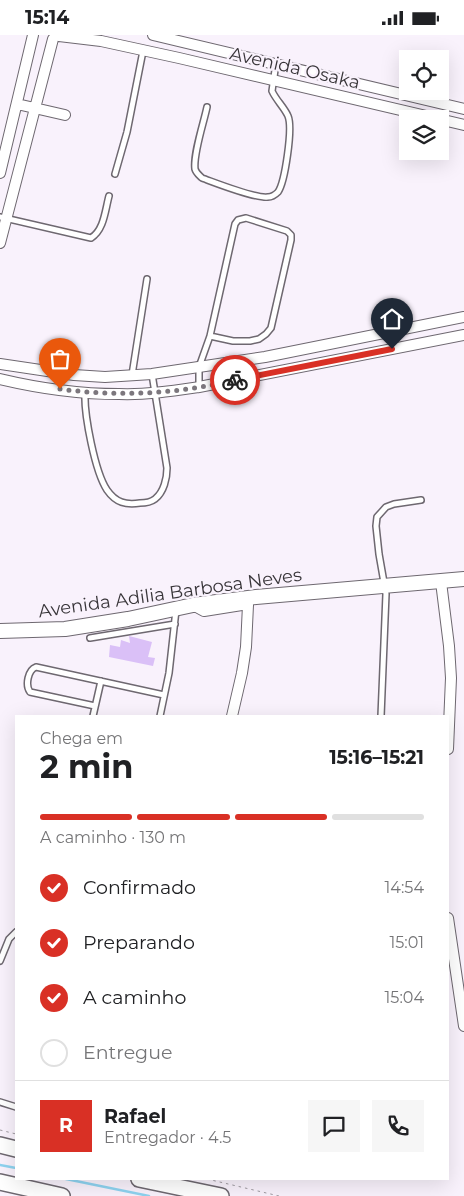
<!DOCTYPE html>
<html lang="pt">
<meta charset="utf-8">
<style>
body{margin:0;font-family:Montserrat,sans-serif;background:#f6f6f6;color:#202124;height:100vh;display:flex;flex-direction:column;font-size:19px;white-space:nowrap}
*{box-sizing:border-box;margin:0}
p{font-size:16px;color:#757577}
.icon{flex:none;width:28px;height:28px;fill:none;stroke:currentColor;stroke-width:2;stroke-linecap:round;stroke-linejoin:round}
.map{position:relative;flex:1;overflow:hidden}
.details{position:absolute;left:15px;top:680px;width:434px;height:465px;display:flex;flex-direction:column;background:#fff;border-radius:0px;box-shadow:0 5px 20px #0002}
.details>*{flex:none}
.buttons{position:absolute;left:399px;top:15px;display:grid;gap:10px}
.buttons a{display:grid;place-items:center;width:50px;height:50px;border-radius:0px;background:#fff;box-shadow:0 5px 20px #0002;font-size:25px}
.pin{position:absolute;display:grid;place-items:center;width:42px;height:42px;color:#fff;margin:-51px -21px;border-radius:50% 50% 50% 0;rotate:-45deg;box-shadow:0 0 5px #0007}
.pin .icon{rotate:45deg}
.courier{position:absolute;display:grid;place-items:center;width:50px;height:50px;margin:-25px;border:4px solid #d93025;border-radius:50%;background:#fff;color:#222;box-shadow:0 1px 6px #0007}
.summary em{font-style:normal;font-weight:700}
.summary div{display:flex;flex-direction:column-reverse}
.summary{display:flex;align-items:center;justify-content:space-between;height:85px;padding:0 25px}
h1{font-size:32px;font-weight:700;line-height:38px}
.bar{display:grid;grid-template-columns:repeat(4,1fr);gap:8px 5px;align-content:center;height:60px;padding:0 25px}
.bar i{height:6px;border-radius:4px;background:#e0e0e0}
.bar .active{background:#d93025}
.bar p{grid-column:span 4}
.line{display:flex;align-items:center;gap:12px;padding:0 25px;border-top:1px solid #e0e0e0}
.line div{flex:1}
.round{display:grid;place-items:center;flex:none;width:52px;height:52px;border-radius:0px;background:#f6f6f6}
ol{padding:0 25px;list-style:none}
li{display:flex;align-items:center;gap:15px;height:55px}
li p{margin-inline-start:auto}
li .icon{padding:5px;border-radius:50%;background:#d93025;color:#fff;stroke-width:4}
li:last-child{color:#757577}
li i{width:28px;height:28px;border:2px solid #e0e0e0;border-radius:50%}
.status{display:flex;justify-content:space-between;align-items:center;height:35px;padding:0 25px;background:#fff;direction:ltr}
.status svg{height:14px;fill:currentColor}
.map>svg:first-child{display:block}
</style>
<div class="status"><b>15:14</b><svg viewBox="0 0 49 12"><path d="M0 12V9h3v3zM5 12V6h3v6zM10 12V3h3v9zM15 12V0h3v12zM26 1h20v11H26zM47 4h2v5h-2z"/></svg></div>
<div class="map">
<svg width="464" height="1161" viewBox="0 0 464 1161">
<rect width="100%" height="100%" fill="#f9f2fc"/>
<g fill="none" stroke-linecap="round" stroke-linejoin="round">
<path stroke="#8ed3f0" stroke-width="2.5" d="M 0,1130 L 16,1133
M 66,1144 L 149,1161"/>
</g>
<path fill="#dac0f7" d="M 129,601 L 152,607 L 148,622 L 155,623 L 153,631 L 109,622 L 110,610 L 120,612 L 121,605 L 130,608 Z"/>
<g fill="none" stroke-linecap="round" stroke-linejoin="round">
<g stroke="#6e6870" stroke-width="8">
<path id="lane" d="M 207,72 C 204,87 193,119 195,134 C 196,138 199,140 202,143 C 216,148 256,164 268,162 C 272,162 275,160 278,157 C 285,147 293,93 288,81 C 284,72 276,65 272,56 L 276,28
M 115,139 L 127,97 L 143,16
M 0,182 L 91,203 C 104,195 105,176 109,161
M 132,340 L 147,244
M 199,351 L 199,332 L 210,301 L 233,306 L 250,306 L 259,304 L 266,299 L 271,293 L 291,205 L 291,200 L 287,196 L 246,183 L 238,185 L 235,189 L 210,301
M 85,358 C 84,380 95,437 107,455 C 116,468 126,470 140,468 C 145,468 151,467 155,464 C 164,457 167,443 167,433 L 152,339
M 90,603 L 175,589
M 95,671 L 30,657 C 25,650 28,635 36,632 L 164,660
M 93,681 L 101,646
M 160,681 L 169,638 L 176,575
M 381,681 L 386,559 L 379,519 L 376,491 L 377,482 L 386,472 L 394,469 L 421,465
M 0,926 L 9,904 L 16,897
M 0,1067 L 16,1072"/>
</g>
<g stroke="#6e6870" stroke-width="12">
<path id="street" d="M 153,0 L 464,74
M 59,1 L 101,6 L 179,23 L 464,90
M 17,69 L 65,80
M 0,138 L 33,0
M 0,208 L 53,4
M 0,329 L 74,340 L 105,342 L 152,339 L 265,322 L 464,282
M 0,344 C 38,353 79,359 119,359 C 146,360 172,356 199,352 L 464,300
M 441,547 L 449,611 L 451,643 L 448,714
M 193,570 L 204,576 L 248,569
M 232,681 L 242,638 L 246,612 L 248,570
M 448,883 L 464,991"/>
</g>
<g stroke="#6e6870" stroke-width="16">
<path id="secondary" d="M 0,596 L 65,594 L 128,584 L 193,570 L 256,562 L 464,544"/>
</g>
<g stroke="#6e6870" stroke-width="18">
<path id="primary" d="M 0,1110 L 16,1114
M 139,1144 L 221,1161
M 0,1147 L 62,1161"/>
</g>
<path stroke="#9f9aa1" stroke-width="1" stroke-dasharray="2.5 4" stroke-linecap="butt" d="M 0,1095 L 16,1099
M 207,1144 L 279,1161"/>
<use href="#lane" stroke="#fff" stroke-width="5"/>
<use href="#street" stroke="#fff" stroke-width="10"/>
<use href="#secondary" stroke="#fff" stroke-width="14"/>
<use href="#primary" stroke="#fff" stroke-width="15"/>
</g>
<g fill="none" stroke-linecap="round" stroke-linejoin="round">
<path stroke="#7c777d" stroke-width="5" stroke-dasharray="0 9" d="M 60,354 C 119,362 178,359 235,345"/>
<path stroke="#d93025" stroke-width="6" d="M 235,345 L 392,314"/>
</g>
<g text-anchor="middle" stroke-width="4.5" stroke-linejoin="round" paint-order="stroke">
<g font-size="18" fill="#383539" stroke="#f9f2fc">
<text transform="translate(295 33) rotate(13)" y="6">Avenida Osaka</text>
<text transform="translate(170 558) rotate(-8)" y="6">Avenida Adilia Barbosa Neves</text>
</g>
</g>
</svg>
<div class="buttons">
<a><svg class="icon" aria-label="locate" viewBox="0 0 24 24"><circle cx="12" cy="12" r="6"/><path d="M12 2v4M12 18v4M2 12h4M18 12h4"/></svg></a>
<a><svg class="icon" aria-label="layers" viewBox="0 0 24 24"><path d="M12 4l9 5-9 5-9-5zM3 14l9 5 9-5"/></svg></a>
</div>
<div class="pin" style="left:60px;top:354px;background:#ea580c"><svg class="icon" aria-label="bag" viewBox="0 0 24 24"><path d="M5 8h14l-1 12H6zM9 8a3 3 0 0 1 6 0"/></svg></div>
<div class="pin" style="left:392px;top:314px;background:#1f2937"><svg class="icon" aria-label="home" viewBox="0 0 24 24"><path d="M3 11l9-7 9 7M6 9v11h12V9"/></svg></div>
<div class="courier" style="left:235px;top:345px"><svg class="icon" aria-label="bike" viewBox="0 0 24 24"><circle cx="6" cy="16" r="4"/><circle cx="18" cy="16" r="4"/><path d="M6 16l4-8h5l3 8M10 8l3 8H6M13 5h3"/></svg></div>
<section class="details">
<div class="summary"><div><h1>2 min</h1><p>Chega em</p></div><em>15:16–15:21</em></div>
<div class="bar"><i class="active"></i><i class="active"></i><i class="active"></i><i></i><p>A caminho · 130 m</p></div>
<ol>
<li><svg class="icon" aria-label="check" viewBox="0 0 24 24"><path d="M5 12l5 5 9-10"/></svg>Confirmado<p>14:54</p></li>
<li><svg class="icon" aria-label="check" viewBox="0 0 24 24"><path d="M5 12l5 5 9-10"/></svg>Preparando<p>15:01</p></li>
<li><svg class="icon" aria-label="check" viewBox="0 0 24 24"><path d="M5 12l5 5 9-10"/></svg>A caminho<p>15:04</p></li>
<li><i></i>Entregue</li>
</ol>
<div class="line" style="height:90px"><b class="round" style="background:#d93025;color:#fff">R</b><div><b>Rafael</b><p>Entregador · 4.5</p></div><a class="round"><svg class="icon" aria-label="chat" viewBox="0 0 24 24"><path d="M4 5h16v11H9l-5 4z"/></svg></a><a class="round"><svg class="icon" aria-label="phone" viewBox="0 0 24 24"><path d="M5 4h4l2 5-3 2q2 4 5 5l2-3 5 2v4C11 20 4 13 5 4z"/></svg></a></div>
</section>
</div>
